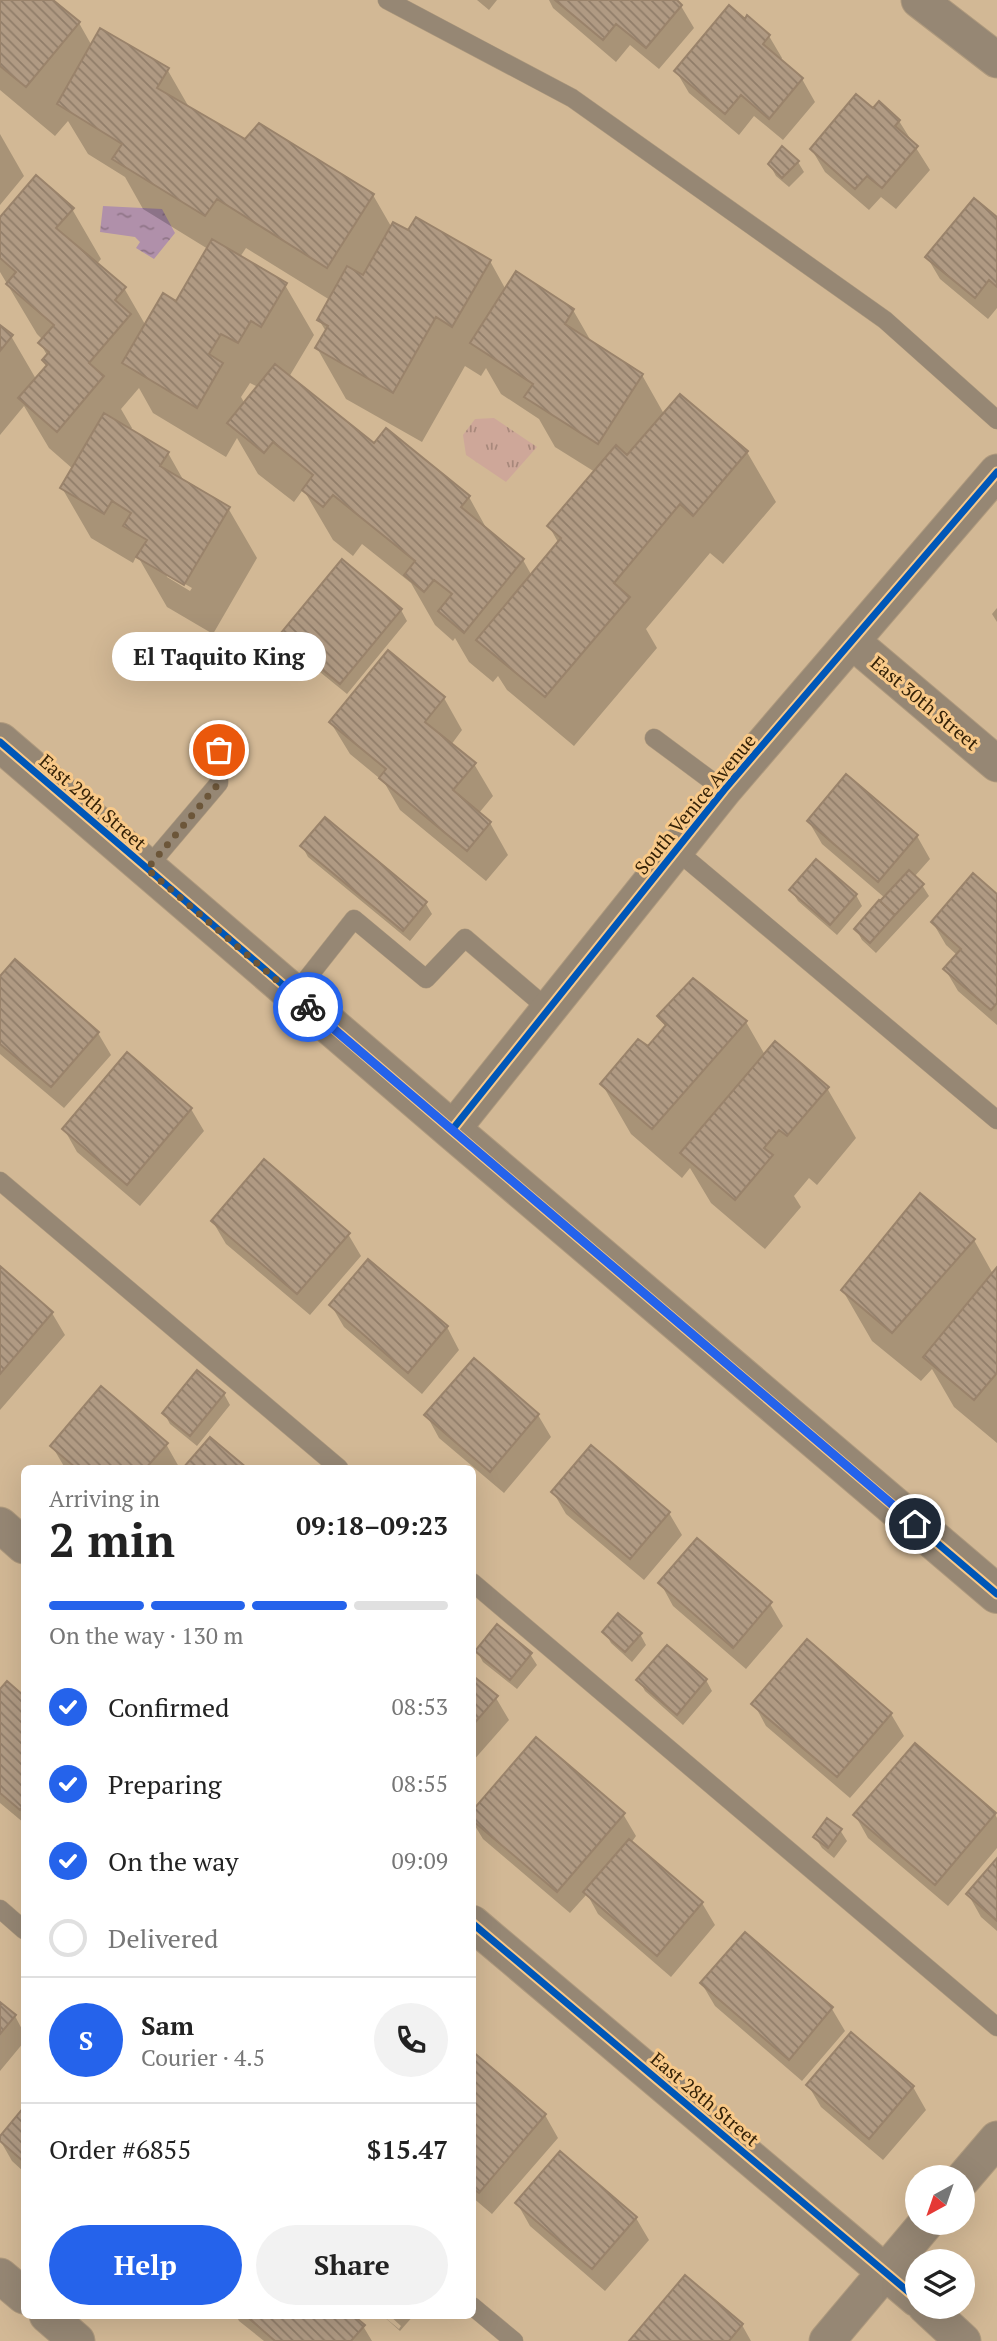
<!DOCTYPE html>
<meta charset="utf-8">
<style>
body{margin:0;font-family:"PT Serif",serif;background:#f2f2f2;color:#222;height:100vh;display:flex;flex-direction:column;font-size:26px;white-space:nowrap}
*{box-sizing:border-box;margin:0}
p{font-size:23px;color:#767676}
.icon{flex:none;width:38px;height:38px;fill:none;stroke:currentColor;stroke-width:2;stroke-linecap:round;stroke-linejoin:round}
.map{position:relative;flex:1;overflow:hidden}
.sheet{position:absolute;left:21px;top:1465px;width:455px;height:854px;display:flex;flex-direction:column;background:#fff;border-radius:10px;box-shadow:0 7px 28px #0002}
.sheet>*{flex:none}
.needle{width:46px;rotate:220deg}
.buttons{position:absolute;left:905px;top:2165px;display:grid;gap:14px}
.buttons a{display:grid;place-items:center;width:70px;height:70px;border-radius:50%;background:#fff;box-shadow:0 7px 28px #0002;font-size:35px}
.pin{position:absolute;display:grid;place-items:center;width:60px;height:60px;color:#fff;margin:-30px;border:4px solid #fff;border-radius:50%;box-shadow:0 2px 7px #0007}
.courier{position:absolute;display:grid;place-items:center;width:70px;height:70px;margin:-35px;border:5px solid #2563eb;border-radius:50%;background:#fff;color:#222;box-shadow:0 2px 9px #0007}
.bubble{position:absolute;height:49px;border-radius:24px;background:#fff;box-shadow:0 7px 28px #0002;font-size:23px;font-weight:700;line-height:49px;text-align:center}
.headline em{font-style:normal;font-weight:700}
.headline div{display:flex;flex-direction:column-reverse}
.headline{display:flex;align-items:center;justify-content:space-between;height:119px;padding:0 28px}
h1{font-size:46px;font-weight:700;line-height:52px}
.bar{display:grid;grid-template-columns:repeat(4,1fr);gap:10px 7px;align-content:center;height:84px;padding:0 28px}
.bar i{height:9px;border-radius:5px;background:#e0e0e0}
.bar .selected{background:#2563eb}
.bar p{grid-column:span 4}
.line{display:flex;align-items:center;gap:18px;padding:0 28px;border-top:2px solid #e0e0e0}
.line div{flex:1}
.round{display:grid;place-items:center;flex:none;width:74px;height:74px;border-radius:37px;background:#f2f2f2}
ol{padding:0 28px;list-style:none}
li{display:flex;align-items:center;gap:21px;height:77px}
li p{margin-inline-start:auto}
li .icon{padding:7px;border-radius:50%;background:#2563eb;color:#fff;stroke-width:4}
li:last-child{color:#767676}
li i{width:38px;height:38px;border:4px solid #e0e0e0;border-radius:50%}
.cta{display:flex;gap:14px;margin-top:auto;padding:14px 28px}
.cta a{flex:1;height:80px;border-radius:42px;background:#2563eb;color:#fff;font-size:28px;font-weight:700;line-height:80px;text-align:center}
.cta a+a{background:#f2f2f2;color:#222}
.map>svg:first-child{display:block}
</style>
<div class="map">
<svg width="997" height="2341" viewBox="0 0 997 2341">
<defs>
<pattern id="grass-tufts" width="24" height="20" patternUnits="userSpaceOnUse" patternTransform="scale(1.75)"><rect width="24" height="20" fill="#cea799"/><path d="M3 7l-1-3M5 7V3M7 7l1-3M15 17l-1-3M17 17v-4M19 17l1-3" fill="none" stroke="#a8887b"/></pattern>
<pattern id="water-ripples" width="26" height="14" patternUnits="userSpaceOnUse" patternTransform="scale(1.75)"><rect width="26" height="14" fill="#b090aa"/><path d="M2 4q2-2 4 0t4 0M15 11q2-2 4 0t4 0" fill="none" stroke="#907588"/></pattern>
<pattern id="building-back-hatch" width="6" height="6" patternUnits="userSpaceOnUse" patternTransform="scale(1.75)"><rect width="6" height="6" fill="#b09a83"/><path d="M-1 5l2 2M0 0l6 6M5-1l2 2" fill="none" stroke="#907d69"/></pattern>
</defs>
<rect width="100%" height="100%" fill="#d2b895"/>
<path fill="url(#grass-tufts)" d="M 494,418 L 537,447 L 506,482 L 466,455 L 463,435 L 475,419 Z"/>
<path fill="url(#water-ripples)" d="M 103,206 L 162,209 L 175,233 L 154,259 L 136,248 L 140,242 L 135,237 L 100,232 Z"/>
<path fill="#0003" fill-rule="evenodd" d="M 0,0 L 51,0 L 79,23 L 92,46 L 167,69 L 190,109 L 246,141 L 373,195 L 392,228 L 490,261 L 506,290 L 573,310 L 592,343 L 642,375 L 664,414 L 747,452 L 776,502 L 723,564 L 710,553 L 646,629 L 657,648 L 574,746 L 507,690 L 498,676 L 493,682 L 469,662 L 455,638 L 453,641 L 435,625 L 411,583 L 362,544 L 353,556 L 333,540 L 306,494 L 302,491 L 294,502 L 258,474 L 237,438 L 226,457 L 153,413 L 139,388 L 121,409 L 132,428 L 130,430 L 168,453 L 185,483 L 228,508 L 257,558 L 213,634 L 167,607 L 137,555 L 133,563 L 91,538 L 62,488 L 73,469 L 49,448 L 24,406 L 0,435 L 0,327 L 11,336 L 36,379 L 47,367 L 44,361 L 47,355 L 40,343 L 43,340 L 37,334 L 0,272 L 0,220 L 72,209 L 101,259 L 96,265 L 124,288 L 146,326 L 176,303 L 208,249 L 143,209 L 125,177 L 88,154 L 68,121 L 55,136 L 0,90 ZM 246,248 L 330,300 L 319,320 L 327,333 L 317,348 L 346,399 L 422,442 L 465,366 L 481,376 L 486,368 L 501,394 L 539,419 L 555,447 L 595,472 L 549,526 L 559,544 L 532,576 L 523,560 L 489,533 L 469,497 L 374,445 L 289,377 L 314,335 L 285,285 L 240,257 ZM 250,383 L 258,387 L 245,404 L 241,397 ZM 166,573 L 192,588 L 190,591 L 167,577 Z
M 477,0 L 497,0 L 489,10 Z
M 549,0 L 674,0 L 681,6 L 694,28 L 659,69 L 630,45 L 616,62 L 553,8 Z
M 747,18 L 769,36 L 782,58 L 780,61 L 802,79 L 815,102 L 783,140 L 754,116 L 739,135 L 689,93 L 676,71 Z
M 873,110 L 899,121 L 930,170 L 896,209 L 881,197 L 869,210 L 825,172 L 812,150 Z
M 0,134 L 24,176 L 0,205 Z
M 798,162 L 804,172 L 789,187 L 776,176 L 770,165 Z
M 997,220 L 997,308 L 988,319 L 940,279 L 927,257 Z
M 997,608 L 997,622 L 992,614 Z
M 401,610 L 407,621 L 347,694 L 288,646 L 282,635 Z
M 444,698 L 462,730 L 451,745 L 474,764 L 493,796 L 479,813 L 490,823 L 508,855 L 486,881 L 400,810 L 384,782 L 350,754 L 331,723 Z
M 846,777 L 917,836 L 930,859 L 914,877 L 922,885 L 929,896 L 876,953 L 862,940 L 856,929 L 885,898 L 822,844 L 809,822 Z
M 302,846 L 426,904 L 432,914 L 410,941 L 308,857 Z
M 791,890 L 856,895 L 862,906 L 837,935 L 798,901 Z
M 997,896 L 997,1025 L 958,991 L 945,969 L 957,955 L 946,945 L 933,923 Z
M 0,979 L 98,1033 L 111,1055 L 64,1108 L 0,1054 Z
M 693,981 L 746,1022 L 765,1055 L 827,1088 L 856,1138 L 817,1185 L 809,1178 L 794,1196 L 801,1207 L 765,1249 L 711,1203 L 690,1168 L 682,1178 L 631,1134 L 602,1084 L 648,1048 L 666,1027 L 660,1016 Z
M 191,1109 L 204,1131 L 140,1206 L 77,1152 L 64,1129 Z
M 213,1222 L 348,1234 L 361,1256 L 310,1315 L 226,1244 Z
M 974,1240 L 993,1274 L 997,1270 L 997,1443 L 954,1407 L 932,1369 L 921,1381 L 872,1341 L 843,1291 Z
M 0,1269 L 52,1313 L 65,1335 L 0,1410 Z
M 331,1305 L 447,1327 L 459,1350 L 422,1394 L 344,1327 Z
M 197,1372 L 224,1394 L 230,1405 L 197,1446 L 170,1424 L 164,1413 Z
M 538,1415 L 551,1437 L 504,1493 L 439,1438 L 427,1416 Z
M 166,1444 L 179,1467 L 178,1468 L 65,1468 L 52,1446 Z
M 553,1492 L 669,1513 L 682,1535 L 644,1580 L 566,1514 Z
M 661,1584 L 770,1604 L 783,1626 L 746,1669 L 673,1606 Z
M 605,1632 L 640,1634 L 646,1645 L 632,1662 L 611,1643 Z
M 477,1651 L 530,1654 L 537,1665 L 517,1689 L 483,1662 Z
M 472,1677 L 496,1698 L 509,1720 L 472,1762 Z
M 639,1680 L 706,1680 L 712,1691 L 683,1725 L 645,1691 Z
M 7,1684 L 24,1698 L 24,1823 L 0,1803 L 0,1692 Z
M 754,1704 L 891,1714 L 904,1736 L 850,1798 L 766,1726 Z
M 472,1813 L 623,1814 L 636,1836 L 631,1843 L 702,1903 L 715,1925 L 671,1977 L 598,1914 L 587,1894 L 570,1913 L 483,1839 L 472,1821 Z
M 995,1814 L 997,1818 L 997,1848 L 948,1906 L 868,1838 L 855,1815 Z
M 840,1830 L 847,1841 L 834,1858 L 822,1848 L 815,1837 Z
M 997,1860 L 997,1931 L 981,1917 L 968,1894 Z
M 745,1934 L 832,2009 L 845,2031 L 802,2081 L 715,2006 L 702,1984 Z
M 0,2004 L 15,2016 L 24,2033 L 24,2042 L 0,2071 Z
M 851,2035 L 913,2087 L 926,2110 L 883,2160 L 821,2107 L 808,2085 Z
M 472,2053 L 545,2115 L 558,2138 L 492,2214 L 472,2197 Z
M 24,2110 L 24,2172 L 12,2161 L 0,2140 Z
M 517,2203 L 636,2218 L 649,2240 L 605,2291 L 530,2226 Z
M 685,2277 L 742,2325 L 751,2341 L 631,2341 Z
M 236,2315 L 350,2315 L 363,2326 L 372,2341 L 264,2341 L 239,2321 Z
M 382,2315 L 399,2329 L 401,2326 L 389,2315 L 414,2315 L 400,2331 Z"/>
<path fill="url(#building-back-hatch)" stroke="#9a836b" stroke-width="2" d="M 0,0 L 53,0 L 80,22 L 26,87 L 0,66 Z
M 555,0 L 677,0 L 682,5 L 646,48 L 616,24 L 603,40 Z
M 729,5 L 745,19 L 747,15 L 770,35 L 763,44 L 803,78 L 769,119 L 741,95 L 725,114 L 674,71 Z
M 100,28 L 169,68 L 157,88 L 245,139 L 259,123 L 374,194 L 327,268 L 217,199 L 205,216 L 112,159 L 122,144 L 57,104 Z
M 856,94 L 873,108 L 879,101 L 900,120 L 895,126 L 918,146 L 882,188 L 867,176 L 855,189 L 810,149 Z
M 782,146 L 799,161 L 782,178 L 768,164 Z
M 36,175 L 74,208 L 56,228 L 126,287 L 115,300 L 131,314 L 89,363 L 104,376 L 57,432 L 18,398 L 47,365 L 42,360 L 49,352 L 38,343 L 54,325 L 6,284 L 16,272 L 0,258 L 0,217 Z
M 974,198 L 997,217 L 997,287 L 989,280 L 975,298 L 925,257 Z
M 416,217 L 491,260 L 452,327 L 436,317 L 393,393 L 315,348 L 328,326 L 317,320 L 347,266 L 363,275 L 393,222 L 408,230 Z
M 212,239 L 287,283 L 261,327 L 251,321 L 238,343 L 221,334 L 209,354 L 223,363 L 197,408 L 122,363 L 163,293 L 176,301 Z
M 516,271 L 574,309 L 565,324 L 643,374 L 598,444 L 524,397 L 533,384 L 470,343 Z
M 0,325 L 13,335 L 0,351 Z
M 275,364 L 374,443 L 386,428 L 470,496 L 461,507 L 524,559 L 464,633 L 438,611 L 452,594 L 434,580 L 424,592 L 404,575 L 415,561 L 333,495 L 323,507 L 302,490 L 313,475 L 273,442 L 264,453 L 227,423 Z
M 680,394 L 748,451 L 693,516 L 680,504 L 614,583 L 630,597 L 545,697 L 476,640 L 561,538 L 547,526 L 616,445 L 627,455 Z
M 104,413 L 169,452 L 160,466 L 230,507 L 184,585 L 136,557 L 147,540 L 123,526 L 131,513 L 112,501 L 104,514 L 60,488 Z
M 342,559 L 402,609 L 340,684 L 280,634 Z
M 388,650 L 445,697 L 425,722 L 476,763 L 453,790 L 491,822 L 467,851 L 379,778 L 386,769 L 329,722 Z
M 846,774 L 918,835 L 878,882 L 807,821 Z
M 325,817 L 427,902 L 403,931 L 300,846 Z
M 816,859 L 857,894 L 830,925 L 789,890 Z
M 909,870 L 924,884 L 895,915 L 880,901 Z
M 973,873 L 997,894 L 997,1003 L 991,1010 L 943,969 L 961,949 L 931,922 Z
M 879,900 L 895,915 L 870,943 L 854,929 Z
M 15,959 L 99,1032 L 51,1087 L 0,1044 L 0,976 Z
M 693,978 L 747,1021 L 652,1129 L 600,1084 L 638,1039 L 648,1046 L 666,1025 L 657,1016 Z
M 775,1041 L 829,1087 L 787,1136 L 779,1130 L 764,1148 L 773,1155 L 735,1200 L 680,1153 Z
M 127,1052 L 192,1108 L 127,1185 L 62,1129 Z
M 264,1159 L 350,1233 L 297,1294 L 211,1221 Z
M 920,1193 L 975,1239 L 892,1333 L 841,1290 Z
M 368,1259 L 448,1326 L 408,1373 L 329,1305 Z
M 0,1266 L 53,1312 L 0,1374 Z
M 997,1267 L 997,1373 L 974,1400 L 923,1357 Z
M 474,1358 L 539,1414 L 490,1472 L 424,1415 Z
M 197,1370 L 225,1393 L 190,1436 L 162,1413 Z
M 101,1386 L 168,1443 L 146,1468 L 76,1468 L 50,1446 Z
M 210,1437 L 247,1468 L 183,1468 Z
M 591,1445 L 670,1512 L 630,1559 L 551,1492 Z
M 697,1538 L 772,1602 L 733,1648 L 658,1583 Z
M 618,1613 L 642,1633 L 625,1652 L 602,1632 Z
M 497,1624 L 532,1653 L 510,1680 L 475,1651 Z
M 807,1639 L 892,1713 L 837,1777 L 751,1704 Z
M 667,1645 L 707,1679 L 677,1715 L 636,1680 Z
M 472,1675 L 498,1696 L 472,1726 Z
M 7,1681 L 24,1696 L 24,1804 L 20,1810 L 0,1793 L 0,1689 Z
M 536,1737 L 625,1813 L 557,1892 L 472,1820 L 472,1811 Z
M 915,1743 L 996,1813 L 935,1885 L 853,1815 Z
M 827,1818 L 842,1829 L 828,1848 L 813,1837 Z
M 629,1839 L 703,1902 L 657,1956 L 583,1892 Z
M 997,1858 L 997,1921 L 966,1894 Z
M 745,1932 L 833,2007 L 789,2060 L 700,1983 Z
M 0,2002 L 16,2015 L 0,2034 Z
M 851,2032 L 914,2086 L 869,2139 L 806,2085 Z
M 472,2051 L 546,2114 L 479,2193 L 472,2188 Z
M 24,2107 L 24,2162 L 0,2141 L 0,2136 Z
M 560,2151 L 637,2217 L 592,2269 L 515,2203 Z
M 685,2275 L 743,2324 L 729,2341 L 629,2341 Z
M 245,2315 L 353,2315 L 365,2325 L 351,2341 L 275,2341 Z"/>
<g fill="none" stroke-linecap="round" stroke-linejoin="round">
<g stroke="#ae997d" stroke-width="19">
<path id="service" d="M 387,0 L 572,98 L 885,320 L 997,420
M 654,738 L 724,790
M 676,850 L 997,1120
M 147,868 L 219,783 L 219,750
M 294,995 L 354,919 L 426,979 L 465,938 L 548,1009
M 0,1181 L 339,1468
M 472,1582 L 997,2027
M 0,1909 L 24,1930
M 472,2306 L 514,2341"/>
</g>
<g stroke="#ae997d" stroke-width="37">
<path id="minor" d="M 919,0 L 997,60
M 853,642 L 997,764
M 452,1130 L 724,790 L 997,472
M 0,1525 L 24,1546
M 472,1923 L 917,2299
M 962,2180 L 997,2139
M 0,2276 L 24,2296
M 925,2306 L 963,2341
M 47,2315 L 77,2341
M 827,2341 L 927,2222"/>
</g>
<g stroke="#ae997d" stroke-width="40">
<path id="tertiary" d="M 0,742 L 452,1130 L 997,1594"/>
</g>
<use href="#service" stroke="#968774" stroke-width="18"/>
<use href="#minor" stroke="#968774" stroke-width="35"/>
<use href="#tertiary" stroke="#968774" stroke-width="38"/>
<g stroke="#f8c989" stroke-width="11">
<path id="cycleway" d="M 0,742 L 452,1130 L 997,1594
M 452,1130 L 724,790 L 997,472
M 472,1923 L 917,2299"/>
</g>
<use href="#cycleway" stroke="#0057b8" stroke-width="7"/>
</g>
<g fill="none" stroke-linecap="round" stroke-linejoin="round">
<path stroke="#6c5639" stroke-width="7" stroke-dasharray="0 12.6" d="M 219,750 L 219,783 L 147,869 L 308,1007"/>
<path stroke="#2563eb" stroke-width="9" d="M 308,1007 L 915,1524"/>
</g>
<g text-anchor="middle" stroke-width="6" stroke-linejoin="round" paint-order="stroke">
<g font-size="19" fill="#352207" stroke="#f8c989">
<text transform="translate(925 703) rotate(40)" y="7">East 30th Street</text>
<text transform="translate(93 802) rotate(41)" y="7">East 29th Street</text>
<text transform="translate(695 804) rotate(-50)" y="7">South Venice Avenue</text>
<text transform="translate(705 2099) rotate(40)" y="7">East 28th Street</text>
</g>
</g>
</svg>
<div class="buttons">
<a><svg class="needle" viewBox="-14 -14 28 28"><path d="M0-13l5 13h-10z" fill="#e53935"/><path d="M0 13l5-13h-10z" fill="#767676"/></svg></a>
<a><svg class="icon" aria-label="layers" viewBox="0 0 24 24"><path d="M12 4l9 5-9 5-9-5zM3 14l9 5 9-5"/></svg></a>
</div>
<div class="pin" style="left:219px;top:750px;background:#ea580c"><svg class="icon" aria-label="bag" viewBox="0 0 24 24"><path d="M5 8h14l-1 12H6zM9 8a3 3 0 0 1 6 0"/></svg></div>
<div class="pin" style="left:915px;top:1524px;background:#1f2937"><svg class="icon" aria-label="home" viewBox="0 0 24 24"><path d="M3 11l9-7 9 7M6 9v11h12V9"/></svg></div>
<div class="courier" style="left:308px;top:1007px"><svg class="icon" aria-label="bike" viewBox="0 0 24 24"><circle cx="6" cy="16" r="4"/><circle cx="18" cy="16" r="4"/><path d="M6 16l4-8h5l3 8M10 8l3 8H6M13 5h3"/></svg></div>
<div class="bubble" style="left:112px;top:632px;width:214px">El Taquito King</div>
<section class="sheet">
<div class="headline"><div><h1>2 min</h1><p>Arriving in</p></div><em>09:18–09:23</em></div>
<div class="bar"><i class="selected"></i><i class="selected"></i><i class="selected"></i><i></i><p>On the way · 130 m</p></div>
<ol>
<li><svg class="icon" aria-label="check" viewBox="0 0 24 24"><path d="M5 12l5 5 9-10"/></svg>Confirmed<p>08:53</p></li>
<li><svg class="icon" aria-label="check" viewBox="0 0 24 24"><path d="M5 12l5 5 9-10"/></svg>Preparing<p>08:55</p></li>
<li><svg class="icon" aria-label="check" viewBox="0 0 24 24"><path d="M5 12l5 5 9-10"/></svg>On the way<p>09:09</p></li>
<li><i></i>Delivered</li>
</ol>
<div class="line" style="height:126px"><b class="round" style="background:#2563eb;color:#fff">S</b><div><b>Sam</b><p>Courier · 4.5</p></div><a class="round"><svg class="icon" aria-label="phone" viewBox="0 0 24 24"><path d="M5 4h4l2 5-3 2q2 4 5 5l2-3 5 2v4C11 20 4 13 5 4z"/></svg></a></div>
<div class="line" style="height:91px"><div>Order #6855</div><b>$15.47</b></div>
<div class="cta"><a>Help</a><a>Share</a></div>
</section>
</div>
